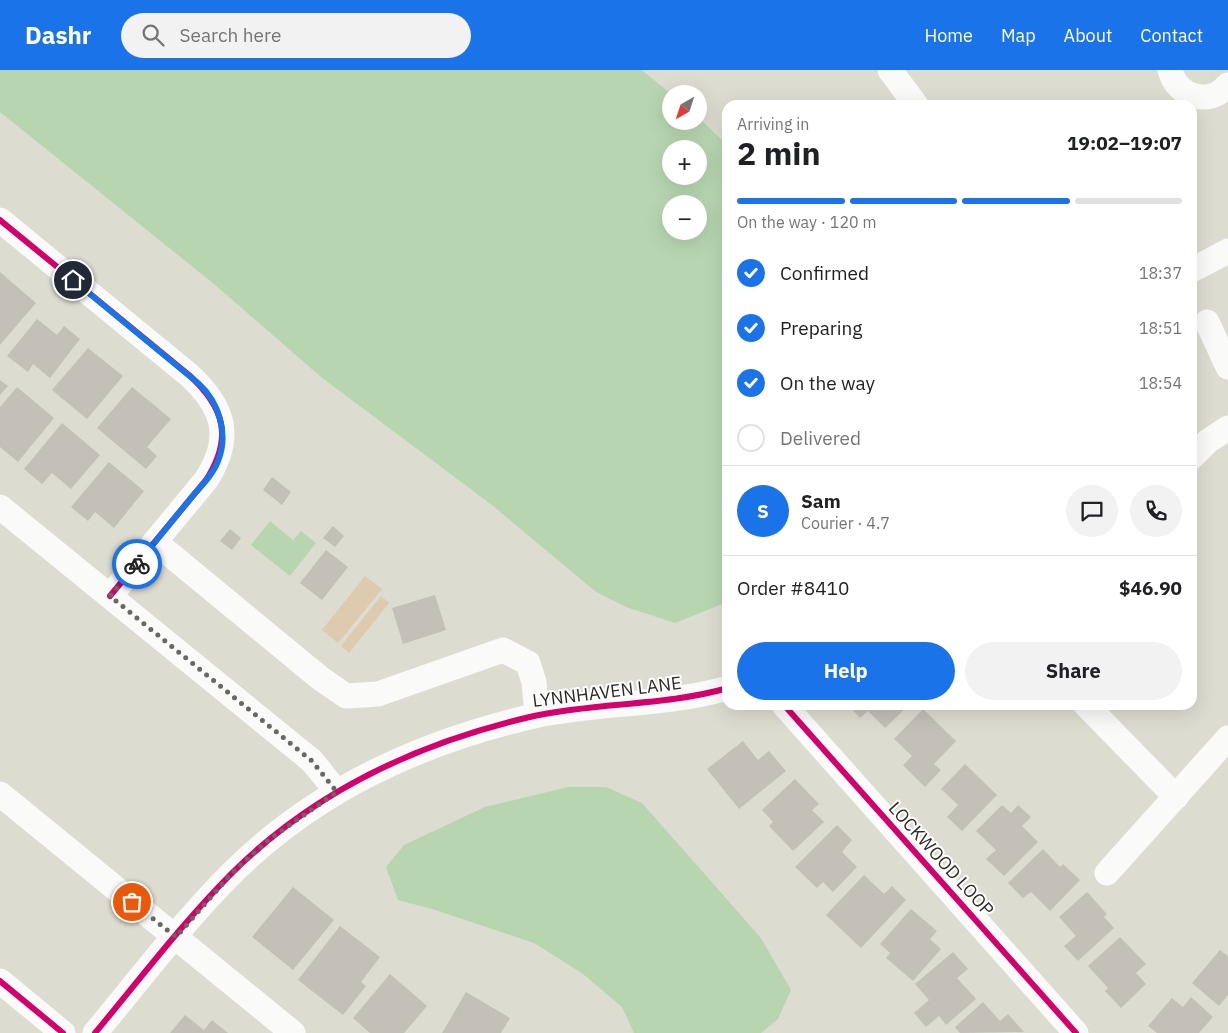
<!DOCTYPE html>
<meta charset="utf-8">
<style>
body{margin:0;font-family:"IBM Plex Sans",sans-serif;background:#f2f2f2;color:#202124;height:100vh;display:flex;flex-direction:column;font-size:19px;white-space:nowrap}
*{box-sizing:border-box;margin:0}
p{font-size:16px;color:#757577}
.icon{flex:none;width:28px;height:28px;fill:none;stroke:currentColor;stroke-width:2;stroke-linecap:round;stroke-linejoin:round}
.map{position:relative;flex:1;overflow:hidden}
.details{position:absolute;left:722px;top:30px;width:475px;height:610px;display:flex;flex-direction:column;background:#fff;border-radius:15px;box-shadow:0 5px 20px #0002}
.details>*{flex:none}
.needle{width:32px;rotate:219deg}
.controls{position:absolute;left:662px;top:15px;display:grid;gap:10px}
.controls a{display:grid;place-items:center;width:45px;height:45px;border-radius:50%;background:#fff;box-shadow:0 5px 20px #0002;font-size:25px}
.pin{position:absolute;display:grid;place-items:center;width:42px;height:42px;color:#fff;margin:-21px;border:2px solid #fff;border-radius:50%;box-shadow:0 1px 5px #0007}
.courier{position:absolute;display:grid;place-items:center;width:50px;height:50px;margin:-25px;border:4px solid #1a73e8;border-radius:50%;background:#fff;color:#222;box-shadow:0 1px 6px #0007}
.headline em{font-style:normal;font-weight:800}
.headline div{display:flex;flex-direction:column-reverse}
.headline{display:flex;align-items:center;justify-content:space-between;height:85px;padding:0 15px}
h1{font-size:32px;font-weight:800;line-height:38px}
.bar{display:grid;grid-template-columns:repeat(4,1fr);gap:8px 5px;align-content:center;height:60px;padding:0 15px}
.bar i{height:6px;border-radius:4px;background:#e0e0e0}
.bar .selected{background:#1a73e8}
.bar p{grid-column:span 4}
.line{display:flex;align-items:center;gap:12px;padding:0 15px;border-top:1px solid #e0e0e0}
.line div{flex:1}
.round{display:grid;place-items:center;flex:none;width:52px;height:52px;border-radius:26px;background:#f2f2f2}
ol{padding:0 15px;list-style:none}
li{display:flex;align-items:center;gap:15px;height:55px}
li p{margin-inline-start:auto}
li .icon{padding:5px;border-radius:50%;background:#1a73e8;color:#fff;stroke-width:4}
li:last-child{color:#757577}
li i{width:28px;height:28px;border:2px solid #e0e0e0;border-radius:50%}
.action{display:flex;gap:10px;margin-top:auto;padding:10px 15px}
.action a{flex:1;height:58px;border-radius:30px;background:#1a73e8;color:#fff;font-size:20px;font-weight:800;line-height:58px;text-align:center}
.action a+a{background:#f2f2f2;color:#202124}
header{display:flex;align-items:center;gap:30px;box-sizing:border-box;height:70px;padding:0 25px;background:#1a73e8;color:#fff}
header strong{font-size:24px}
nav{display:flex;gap:28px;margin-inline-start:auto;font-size:18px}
.search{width:350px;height:45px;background:#f2f2f2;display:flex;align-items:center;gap:12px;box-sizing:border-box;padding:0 18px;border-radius:28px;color:#757577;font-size:19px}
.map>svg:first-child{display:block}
</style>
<header>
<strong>Dashr</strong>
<div class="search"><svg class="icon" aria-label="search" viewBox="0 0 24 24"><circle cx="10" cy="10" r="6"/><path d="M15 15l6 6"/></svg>Search here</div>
<nav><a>Home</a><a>Map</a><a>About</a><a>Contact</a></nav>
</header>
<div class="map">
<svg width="1228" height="963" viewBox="0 0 1228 963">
<rect width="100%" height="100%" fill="#dcdcd0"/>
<path fill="#decaae" d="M 365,506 L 382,519 L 338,573 L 322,560 Z
M 381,526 L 389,533 L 349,583 L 341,576 Z"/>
<path fill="#b7d6b0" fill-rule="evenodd" d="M 0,0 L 642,0 L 671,24 L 671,51 L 699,51 L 699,48 L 727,75 L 727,532 L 675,553 L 626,537 L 596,522 L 492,435 L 321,307 L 214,214 L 0,42 ZM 671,79 L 699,79 L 699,106 L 671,106 ZM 671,134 L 699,134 L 699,161 L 671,161 Z
M 270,451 L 293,470 L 301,461 L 316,473 L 290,506 L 251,475 Z
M 568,717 L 606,717 L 642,733 L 761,868 L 791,920 L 778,949 L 761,963 L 634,963 L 622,937 L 583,904 L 534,873 L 432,839 L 398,830 L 386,797 L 404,775 L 485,737 Z"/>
<path fill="#c2c0b7" d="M 0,202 L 36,233 L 0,275 Z
M 37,249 L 57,265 L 64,256 L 80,269 L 50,308 L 33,294 L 28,302 L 7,286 Z
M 88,278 L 123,306 L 87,349 L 52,320 Z
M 0,310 L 8,316 L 0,325 Z
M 17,317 L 54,348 L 18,392 L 0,377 L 0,337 Z
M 132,317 L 171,349 L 147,377 L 157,386 L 146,399 L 97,358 Z
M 62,353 L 100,385 L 71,419 L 52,403 L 42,414 L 24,399 Z
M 109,392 L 144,421 L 114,458 L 95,442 L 88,451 L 71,437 Z
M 272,407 L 291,422 L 282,435 L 263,420 Z
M 333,456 L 344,466 L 335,477 L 323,468 Z
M 230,459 L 241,468 L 232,480 L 220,471 Z
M 326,480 L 348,497 L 322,530 L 300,513 Z
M 435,525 L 446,560 L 403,574 L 392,538 Z
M 848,635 L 909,635 L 885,658 L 868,641 L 860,648 Z
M 923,639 L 956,671 L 934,694 L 941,700 L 925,717 L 903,695 L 912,686 L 894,669 Z
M 743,671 L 758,690 L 769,681 L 786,701 L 739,739 L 707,699 Z
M 965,694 L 997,725 L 962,761 L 947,747 L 958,735 L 941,719 Z
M 795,709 L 819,734 L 812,740 L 824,752 L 793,781 L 769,756 L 773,752 L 762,740 Z
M 1002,735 L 1011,743 L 1018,735 L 1031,747 L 1022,756 L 1038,772 L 1004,806 L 986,789 L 996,780 L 976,761 Z
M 837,755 L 852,770 L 842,782 L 857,797 L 833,822 L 823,812 L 817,818 L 795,797 Z
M 1043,779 L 1060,797 L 1063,794 L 1080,810 L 1050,841 L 1031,822 L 1023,828 L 1008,813 Z
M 864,805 L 884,824 L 892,816 L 906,830 L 861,878 L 826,845 Z
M 293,817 L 334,850 L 293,900 L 252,867 Z
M 1087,822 L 1107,844 L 1104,847 L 1114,858 L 1078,891 L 1064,876 L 1076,866 L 1059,847 Z
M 911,839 L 937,861 L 930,869 L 941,879 L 913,911 L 886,888 L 890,883 L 880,874 Z
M 340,856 L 380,887 L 361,912 L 366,916 L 343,945 L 298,910 Z
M 1120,867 L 1146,894 L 1136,903 L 1146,914 L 1121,938 L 1105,921 L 1108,918 L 1088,896 Z
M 1220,880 L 1228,886 L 1228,925 L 1219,936 L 1192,913 Z
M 953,882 L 968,899 L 957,908 L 976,929 L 946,955 L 939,946 L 926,957 L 914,943 L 929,930 L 915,914 Z
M 390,904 L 427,936 L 404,963 L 370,963 L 353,948 Z
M 466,922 L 510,948 L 501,963 L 442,963 Z
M 1191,927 L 1213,947 L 1199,963 L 1157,963 L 1148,956 L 1172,928 L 1183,937 Z
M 983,932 L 1000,951 L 1008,944 L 1024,962 L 960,963 L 955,957 Z
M 185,945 L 204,960 L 212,950 L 228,963 L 170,963 Z"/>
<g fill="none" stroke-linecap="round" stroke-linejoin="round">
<path stroke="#fafaf8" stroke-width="25" d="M 890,0 L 916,35
M 1170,0 C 1177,27 1209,37 1228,15
M 0,150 L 189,305 C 225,338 233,368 206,410 L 110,526
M 1192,200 L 1228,181
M 1207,252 L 1228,297
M 1192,387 L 1208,371 L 1228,358
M 0,437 L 312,691 L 337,722
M 155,472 L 320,608 L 346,626 L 378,624 L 503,580 L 528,593 L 534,612 L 537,645
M 784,635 L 1076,963
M 1086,635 L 1176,727
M 0,724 L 293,963
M 1107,803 L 1228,668
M 0,911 L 63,963
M 95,963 C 140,909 183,852 233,802 C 317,719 420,672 534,646 C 598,632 665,636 728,618"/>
<g stroke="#fff" stroke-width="9">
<path id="cycleway" d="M 0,150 L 189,305 C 225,338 233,368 206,410 L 110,526
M 784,635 L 1076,963
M 0,911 L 63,963
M 95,963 C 140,909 183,852 233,802 C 317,719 420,672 534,646 C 598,632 665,636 728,618"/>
</g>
<use href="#cycleway" stroke="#d6006c" stroke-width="6"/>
</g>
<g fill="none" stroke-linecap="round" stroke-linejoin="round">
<path stroke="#696860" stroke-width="5" stroke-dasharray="0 9" d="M 132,832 L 176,867 L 233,802 L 271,768 L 337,722 L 312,691 L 110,526 L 137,494"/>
<path stroke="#1a73e8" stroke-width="6" d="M 73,210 L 198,313 C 219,332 229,364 218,391 C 213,405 200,417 191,428 C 173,450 155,472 137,494"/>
</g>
<g text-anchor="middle" stroke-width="4" stroke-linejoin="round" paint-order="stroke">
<g font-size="18" fill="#2b2a23" stroke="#fff">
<text transform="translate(607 622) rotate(-7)" y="6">LYNNHAVEN LANE</text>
<text transform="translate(941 789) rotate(48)" y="6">LOCKWOOD LOOP</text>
</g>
</g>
</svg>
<div class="controls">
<a><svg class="needle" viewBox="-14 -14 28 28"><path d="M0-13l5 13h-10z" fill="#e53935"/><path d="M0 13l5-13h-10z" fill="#757577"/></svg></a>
<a>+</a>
<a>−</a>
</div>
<div class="pin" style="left:132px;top:832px;background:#ea580c"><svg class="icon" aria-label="bag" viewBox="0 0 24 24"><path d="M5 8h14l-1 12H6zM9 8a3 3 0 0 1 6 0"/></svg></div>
<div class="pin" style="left:73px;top:210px;background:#1f2937"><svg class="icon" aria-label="home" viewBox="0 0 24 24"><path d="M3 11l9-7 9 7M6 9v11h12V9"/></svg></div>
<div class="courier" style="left:137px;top:494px"><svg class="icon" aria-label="bike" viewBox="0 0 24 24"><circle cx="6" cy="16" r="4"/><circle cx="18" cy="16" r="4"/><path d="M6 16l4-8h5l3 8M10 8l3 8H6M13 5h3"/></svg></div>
<section class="details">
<div class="headline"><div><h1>2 min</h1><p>Arriving in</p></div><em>19:02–19:07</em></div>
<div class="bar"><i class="selected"></i><i class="selected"></i><i class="selected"></i><i></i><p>On the way · 120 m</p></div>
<ol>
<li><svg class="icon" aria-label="check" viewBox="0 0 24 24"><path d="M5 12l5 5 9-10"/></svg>Confirmed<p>18:37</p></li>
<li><svg class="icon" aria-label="check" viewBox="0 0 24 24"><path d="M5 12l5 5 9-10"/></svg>Preparing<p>18:51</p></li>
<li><svg class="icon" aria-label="check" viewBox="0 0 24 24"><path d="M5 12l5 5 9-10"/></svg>On the way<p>18:54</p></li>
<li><i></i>Delivered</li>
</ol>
<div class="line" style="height:90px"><b class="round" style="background:#1a73e8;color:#fff">S</b><div><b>Sam</b><p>Courier · 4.7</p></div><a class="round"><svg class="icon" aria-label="chat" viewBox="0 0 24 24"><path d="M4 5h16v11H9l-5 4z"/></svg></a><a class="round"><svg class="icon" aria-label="phone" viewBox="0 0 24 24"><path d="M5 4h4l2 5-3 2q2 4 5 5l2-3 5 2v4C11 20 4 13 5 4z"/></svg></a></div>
<div class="line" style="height:65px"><div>Order #8410</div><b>$46.90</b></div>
<div class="action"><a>Help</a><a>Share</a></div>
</section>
</div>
